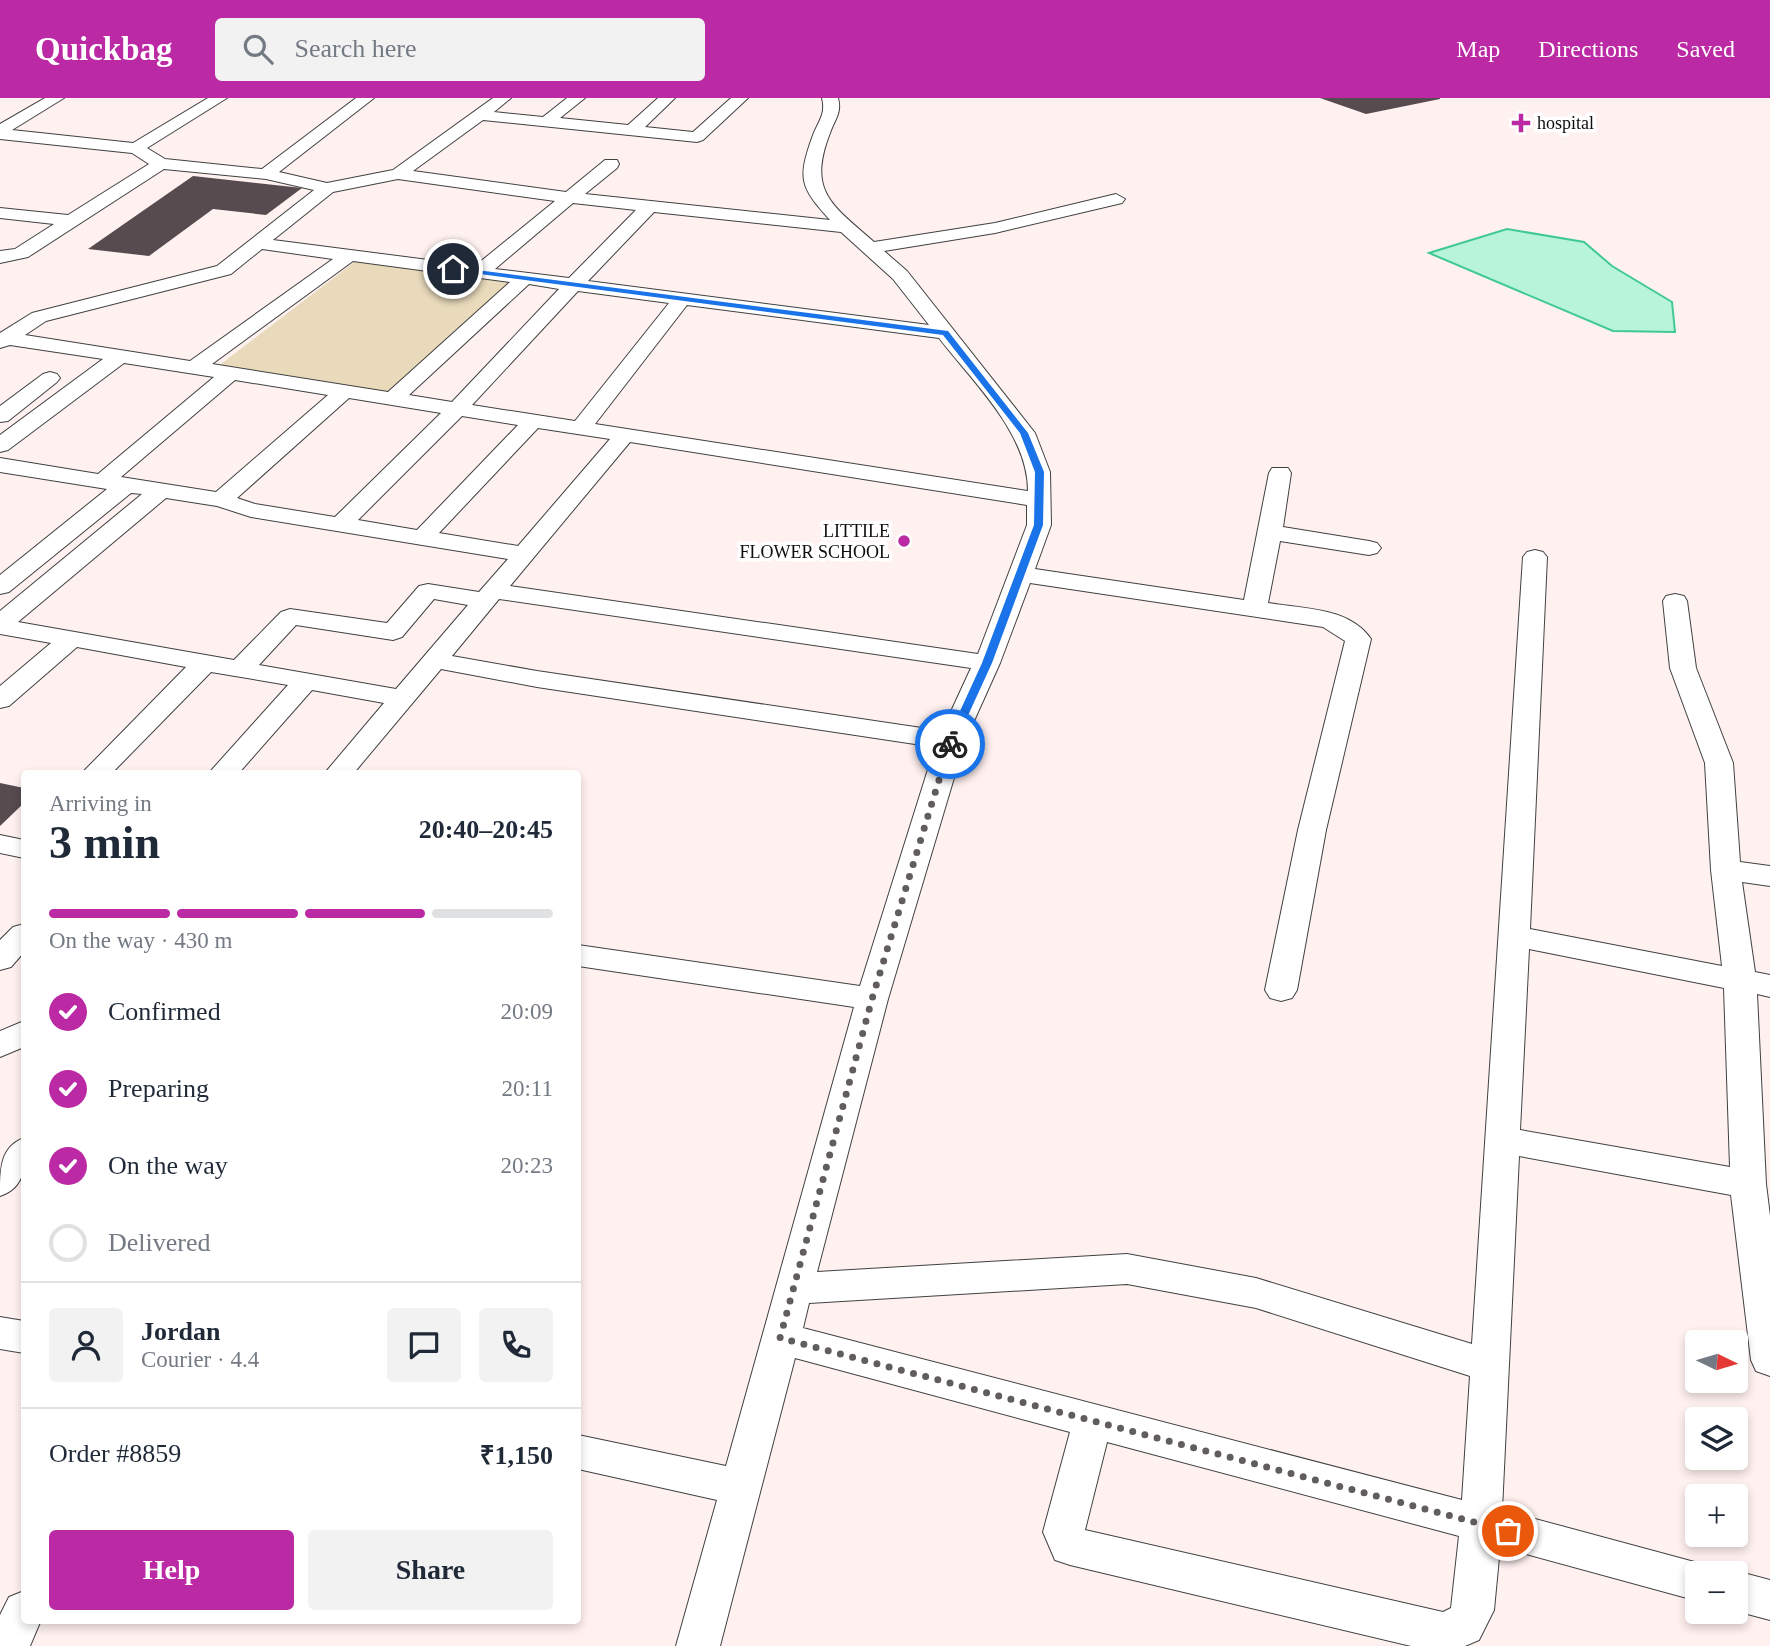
<!DOCTYPE html>
<meta charset="utf-8">
<style>
body{margin:0;font-family:"Times New Roman",serif;background:#f2f2f3;color:#1f2937;height:100vh;display:flex;flex-direction:column;font-size:26px;white-space:nowrap}
*{box-sizing:border-box;margin:0}
p{font-size:23px;color:#747a83}
.icon{flex:none;width:38px;height:38px;fill:none;stroke:currentColor;stroke-width:2;stroke-linecap:round;stroke-linejoin:round}
.map{position:relative;flex:1;overflow:hidden}
.details{position:absolute;left:21px;top:672px;width:560px;height:854px;display:flex;flex-direction:column;background:#fff;border-radius:7px;box-shadow:0 4px 10px #0003}
.details>*{flex:none}
.needle{width:46px;rotate:95deg}
.controls{position:absolute;left:1685px;top:1232px;display:grid;gap:14px}
.controls a{display:grid;place-items:center;width:63px;height:63px;border-radius:7px;background:#fff;box-shadow:0 4px 10px #0003;font-size:35px}
.pin{position:absolute;display:grid;place-items:center;width:60px;height:60px;color:#fff;margin:-30px;border:4px solid #fff;border-radius:50%;box-shadow:0 2px 7px #0007}
.courier{position:absolute;display:grid;place-items:center;width:70px;height:70px;margin:-35px;border:5px solid #1a73e8;border-radius:50%;background:#fff;color:#222;box-shadow:0 2px 9px #0007}
.overview em{font-style:normal;font-weight:700}
.overview div{display:flex;flex-direction:column-reverse}
.overview{display:flex;align-items:center;justify-content:space-between;height:119px;padding:0 28px}
h1{font-size:46px;font-weight:700;line-height:52px}
.bar{display:grid;grid-template-columns:repeat(4,1fr);gap:10px 7px;align-content:center;height:84px;padding:0 28px}
.bar i{height:9px;border-radius:5px;background:#e0e1e3}
.bar .active{background:#bb2aa4}
.bar p{grid-column:span 4}
.line{display:flex;align-items:center;gap:18px;padding:0 28px;border-top:2px solid #e0e1e3}
.line div{flex:1}
.round{display:grid;place-items:center;flex:none;width:74px;height:74px;border-radius:7px;background:#f2f2f3}
ol{padding:0 28px;list-style:none}
li{display:flex;align-items:center;gap:21px;height:77px}
li p{margin-inline-start:auto}
li .icon{padding:7px;border-radius:50%;background:#bb2aa4;color:#fff;stroke-width:4}
li:last-child{color:#747a83}
li i{width:38px;height:38px;border:4px solid #e0e1e3;border-radius:50%}
.cta{display:flex;gap:14px;margin-top:auto;padding:14px 28px}
.cta a{flex:1;height:80px;border-radius:7px;background:#bb2aa4;color:#fff;font-size:28px;font-weight:700;line-height:80px;text-align:center}
.cta a+a{background:#f2f2f3;color:#1f2937}
header{display:flex;align-items:center;gap:42px;box-sizing:border-box;height:98px;padding:0 35px;background:#bb2aa4;color:#fff}
header strong{font-size:33px}
nav{display:flex;gap:38px;margin-inline-start:auto;font-size:24px}
.search{width:490px;height:63px;background:#f2f2f3;display:flex;align-items:center;gap:18px;box-sizing:border-box;padding:0 24px;border-radius:7px;color:#747a83;font-size:26px}
.map>svg:first-child{display:block}
</style>
<header>
<strong>Quickbag</strong>
<div class="search"><svg class="icon" aria-label="search" viewBox="0 0 24 24"><circle cx="10" cy="10" r="6"/><path d="M15 15l6 6"/></svg>Search here</div>
<nav><a>Map</a><a>Directions</a><a>Saved</a></nav>
</header>
<div class="map">
<svg width="1770" height="1548" viewBox="0 0 1770 1548">
<rect width="100%" height="100%" fill="#fff1f0"/>
<path fill="#e8dabb" d="M 357,162 L 512,183 L 389,296 L 217,269 Z"/>
<path fill="#b7f4da" stroke="#40c993" stroke-width="2" d="M 1507,131 L 1584,144 L 1612,168 L 1672,204 L 1675,234 L 1613,233 L 1429,155 Z"/>
<path fill="#574b50" d="M 1320,0 L 1440,0 L 1440,1 L 1366,16 Z
M 193,78 L 302,90 L 266,117 L 213,111 L 149,158 L 88,151 Z
M 0,685 L 24,690 L 24,705 L 0,728 Z"/>
<g fill="none" stroke-linecap="round" stroke-linejoin="round">
<g stroke="#414141" stroke-width="2">
<path id="minor" d="M 45,0 L 64,0 L 12,32 L 133,45 L 208,0 L 227,0 L 147,50 L 165,61 L 262,71 L 356,0 L 374,0 L 279,74 L 327,85 L 393,72 L 493,0 L 511,0 L 494,14 L 543,19 L 567,0 L 585,0 L 560,20 L 628,27 L 658,0 L 675,0 L 645,29 L 693,34 L 731,0 L 748,0 L 703,42 L 697,44 L 483,22 L 413,73 L 566,94 L 605,62 L 617,62 L 619,66 L 617,70 L 585,96 L 830,122 C 800,89 797,81 813,37 C 819,22 826,16 822,0 L 838,0 C 842,15 835,21 830,35 C 807,94 832,107 874,144 L 995,125 L 1116,96 L 1125,101 L 1122,105 L 995,135 L 884,153 L 907,173 L 1035,335 L 1050,374 L 1051,427 L 1035,471 L 1244,502 L 1269,375 L 1272,370 L 1288,370 L 1291,375 L 1283,429 L 1369,443 L 1377,445 L 1381,450 L 1377,455 L 1369,457 L 1280,443 L 1268,505 C 1303,511 1349,509 1371,541 L 1326,732 L 1297,892 L 1292,900 L 1281,903 L 1270,900 L 1265,892 L 1298,732 L 1345,543 L 1323,529 L 1030,485 L 1000,565 L 965,643 L 888,901 L 817,1174 L 1127,1156 L 1256,1180 L 1472,1246 L 1523,459 L 1527,454 L 1535,452 L 1543,454 L 1547,459 L 1530,831 L 1722,868 L 1711,772 L 1705,665 L 1670,570 L 1663,503 L 1666,498 L 1675,496 L 1684,498 L 1687,503 L 1696,570 L 1733,665 L 1740,764 L 1770,768 L 1770,788 L 1742,784 L 1755,874 L 1770,877 L 1770,899 L 1757,896 L 1766,1086 L 1770,1118 L 1770,1278 L 1756,1273 L 1751,1262 L 1731,1097 L 1519,1058 L 1502,1412 L 1713,1469 L 1716,1475 L 1698,1475 L 1698,1503 L 1500,1449 L 1494,1512 L 1479,1542 L 1465,1548 L 1411,1548 L 1070,1467 L 1055,1462 L 1043,1434 L 1070,1334 L 795,1260 L 720,1548 L 676,1548 L 717,1402 L 578,1371 L 578,1337 L 726,1368 L 854,909 L 578,868 L 578,847 L 860,888 L 935,649 L 537,589 L 441,571 L 353,676 L 324,676 L 384,605 L 312,592 L 238,676 L 208,676 L 288,587 L 211,574 L 111,676 L 81,676 L 186,569 L 77,549 L 9,608 L 0,610 L 0,588 L 51,545 L 0,536 L 0,513 L 142,396 L 131,395 L 9,494 L 0,496 L 0,477 L 107,391 L 0,374 L 0,360 L 98,376 L 214,279 L 124,265 L 8,352 L 0,354 L 0,337 L 103,261 L 10,247 L 0,250 L 0,235 L 32,215 L 217,168 L 314,92 L 266,81 L 164,71 L 28,159 L 0,165 L 0,153 L 15,151 L 54,126 L 0,120 L 0,110 L 68,117 L 149,66 L 132,55 L 0,41 L 0,26 ZM 398,81 L 555,103 L 475,168 L 273,142 L 333,94 ZM 573,105 L 636,112 L 569,180 L 495,171 ZM 654,114 L 841,134 L 893,181 L 929,227 L 588,183 ZM 262,151 L 333,161 L 190,263 L 25,237 L 46,223 L 231,176 ZM 353,163 L 510,184 L 388,294 L 212,266 ZM 529,186 L 559,191 L 452,304 L 409,297 ZM 578,193 L 669,205 L 575,323 L 472,307 ZM 687,207 L 939,240 C 973,284 1028,335 1028,393 L 595,326 ZM 235,282 L 328,297 L 216,394 L 121,379 ZM 349,300 L 441,315 L 335,419 L 255,406 L 237,400 ZM 462,318 L 518,327 L 417,432 L 358,422 ZM 538,330 L 610,341 L 518,448 L 439,435 ZM 630,344 L 1027,407 L 1027,427 L 978,556 L 510,488 ZM 166,400 L 217,408 L 251,419 L 508,461 L 479,494 L 428,486 L 419,488 L 387,525 L 290,511 L 281,514 L 234,562 L 18,524 ZM 434,501 L 468,507 L 396,591 L 259,567 L 296,527 L 393,542 L 402,539 ZM 499,501 L 971,570 L 942,633 L 537,573 L 452,558 ZM 1529,851 L 1724,890 L 1730,1069 L 1520,1032 ZM 1127,1186 L 1256,1210 L 1470,1278 L 1462,1402 L 803,1230 L 809,1205 ZM 1107,1344 L 1459,1438 L 1451,1510 L 1443,1514 L 1085,1432 Z
M 50,274 L 57,276 L 60,280 L 57,284 L 8,323 L 0,324 L 0,308 L 43,276 Z
M 0,737 L 24,742 L 24,760 L 0,755 Z
M 24,826 L 24,854 L 11,869 L 0,872 L 0,842 L 13,829 Z
M 24,923 L 24,949 L 0,959 L 0,933 Z
M 24,1040 C 26,1064 27,1089 0,1098 C 0,1071 0,1049 24,1040 Z
M 0,1219 L 24,1223 L 24,1255 L 0,1251 Z
M 1736,1473 L 1770,1482 L 1770,1522 L 1736,1513 L 1736,1475 L 1730,1475 Z
M 24,1493 L 24,1522 L 41,1522 L 30,1548 L 0,1548 L 0,1517 L 9,1499 Z"/>
</g>
<use href="#minor" fill="#fff" fill-rule="evenodd"/>
</g>
<path fill="#1a73e8" d="M 453,169 L 948,233 L 1028,335 L 1044,374 L 1043,427 L 992,565 L 954,648 L 945,646 L 982,565 L 1034,427 L 1035,374 L 1020,335 L 943,237 L 450,172 Z"/>
<g fill="none" stroke-linecap="round" stroke-linejoin="round">
<path stroke="#625d5d" stroke-width="7" stroke-dasharray="0 12.6" d="M 950,646 L 872,901 L 780,1240 L 1508,1433"/>
</g>
<g fill="#bb2aa4" stroke="#fff" stroke-width="2.5">
<path d="M1517.5 14.5h7v7h7v7h-7v7h-7v-7h-7v-7h7z"/>
<circle cx="904" cy="443" r="7"/>
</g>
<g text-anchor="middle" stroke-width="7" stroke-linejoin="round" paint-order="stroke">
<g font-size="18" fill="#0e0e0e" stroke="#fff" text-anchor="start">
<text x="1537" y="31">hospital</text>
<text x="890" y="439" text-anchor="end">LITTILE<tspan x="890" dy="21">FLOWER SCHOOL</tspan></text>
</g>
</g>
</svg>
<div class="controls">
<a><svg class="needle" viewBox="-14 -14 28 28"><path d="M0-13l5 13h-10z" fill="#e53935"/><path d="M0 13l5-13h-10z" fill="#747a83"/></svg></a>
<a><svg class="icon" aria-label="layers" viewBox="0 0 24 24"><path d="M12 4l9 5-9 5-9-5zM3 14l9 5 9-5"/></svg></a>
<a>+</a>
<a>−</a>
</div>
<div class="pin" style="left:1508px;top:1433px;background:#ea580c"><svg class="icon" aria-label="bag" viewBox="0 0 24 24"><path d="M5 8h14l-1 12H6zM9 8a3 3 0 0 1 6 0"/></svg></div>
<div class="pin" style="left:453px;top:171px;background:#1f2937"><svg class="icon" aria-label="home" viewBox="0 0 24 24"><path d="M3 11l9-7 9 7M6 9v11h12V9"/></svg></div>
<div class="courier" style="left:950px;top:646px"><svg class="icon" aria-label="bike" viewBox="0 0 24 24"><circle cx="6" cy="16" r="4"/><circle cx="18" cy="16" r="4"/><path d="M6 16l4-8h5l3 8M10 8l3 8H6M13 5h3"/></svg></div>
<section class="details">
<div class="overview"><div><h1>3 min</h1><p>Arriving in</p></div><em>20:40–20:45</em></div>
<div class="bar"><i class="active"></i><i class="active"></i><i class="active"></i><i></i><p>On the way · 430 m</p></div>
<ol>
<li><svg class="icon" aria-label="check" viewBox="0 0 24 24"><path d="M5 12l5 5 9-10"/></svg>Confirmed<p>20:09</p></li>
<li><svg class="icon" aria-label="check" viewBox="0 0 24 24"><path d="M5 12l5 5 9-10"/></svg>Preparing<p>20:11</p></li>
<li><svg class="icon" aria-label="check" viewBox="0 0 24 24"><path d="M5 12l5 5 9-10"/></svg>On the way<p>20:23</p></li>
<li><i></i>Delivered</li>
</ol>
<div class="line" style="height:126px"><a class="round"><svg class="icon" aria-label="person" viewBox="0 0 24 24"><circle cx="12" cy="8" r="4"/><path d="M4 21q1-7 8-7t8 7"/></svg></a><div><b>Jordan</b><p>Courier · 4.4</p></div><a class="round"><svg class="icon" aria-label="chat" viewBox="0 0 24 24"><path d="M4 5h16v11H9l-5 4z"/></svg></a><a class="round"><svg class="icon" aria-label="phone" viewBox="0 0 24 24"><path d="M5 4h4l2 5-3 2q2 4 5 5l2-3 5 2v4C11 20 4 13 5 4z"/></svg></a></div>
<div class="line" style="height:91px"><div>Order #8859</div><b>₹1,150</b></div>
<div class="cta"><a>Help</a><a>Share</a></div>
</section>
</div>
